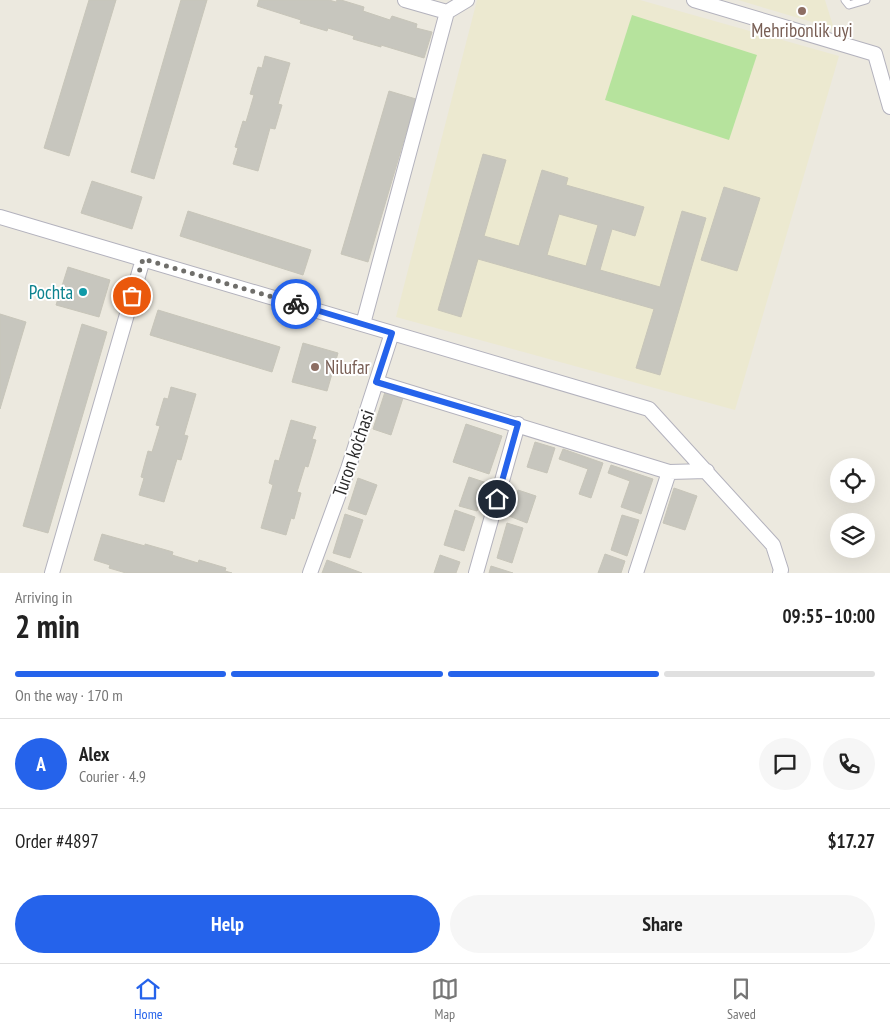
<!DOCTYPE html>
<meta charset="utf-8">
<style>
body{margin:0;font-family:"PT Sans Narrow",sans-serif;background:#f6f6f6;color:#222;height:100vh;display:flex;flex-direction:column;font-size:19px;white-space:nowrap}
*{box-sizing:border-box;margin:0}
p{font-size:16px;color:#767676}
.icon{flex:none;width:28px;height:28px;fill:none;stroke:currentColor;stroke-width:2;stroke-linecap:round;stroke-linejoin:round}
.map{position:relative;height:573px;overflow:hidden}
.drawer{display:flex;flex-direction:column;background:#fff;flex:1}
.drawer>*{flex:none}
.buttons{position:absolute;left:830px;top:458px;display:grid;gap:10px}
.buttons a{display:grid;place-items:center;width:45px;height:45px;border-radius:50%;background:#fff;box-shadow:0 5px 20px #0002;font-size:25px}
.pin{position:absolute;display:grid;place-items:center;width:42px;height:42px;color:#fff;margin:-21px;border:2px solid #fff;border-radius:50%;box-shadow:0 1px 5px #0007}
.courier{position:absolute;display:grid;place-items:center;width:50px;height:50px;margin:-25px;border:4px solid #2563eb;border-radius:50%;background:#fff;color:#222;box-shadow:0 1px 6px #0007}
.overview em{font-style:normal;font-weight:600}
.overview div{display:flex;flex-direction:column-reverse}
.overview{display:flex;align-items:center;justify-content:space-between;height:85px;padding:0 15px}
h1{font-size:32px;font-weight:600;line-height:38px}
.bar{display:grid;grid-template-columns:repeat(4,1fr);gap:8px 5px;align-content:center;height:60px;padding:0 15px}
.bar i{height:6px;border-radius:4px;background:#e0e0e0}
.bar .selected{background:#2563eb}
.bar p{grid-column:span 4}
.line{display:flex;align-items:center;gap:12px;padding:0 15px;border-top:1px solid #e0e0e0}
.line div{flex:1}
.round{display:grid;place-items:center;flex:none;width:52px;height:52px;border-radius:26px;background:#f6f6f6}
.button{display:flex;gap:10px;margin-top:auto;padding:10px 15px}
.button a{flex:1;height:58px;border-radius:30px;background:#2563eb;color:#fff;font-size:20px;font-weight:600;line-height:58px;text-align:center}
.button a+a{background:#f6f6f6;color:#222}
.tabs{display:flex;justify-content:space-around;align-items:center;height:70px;border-top:1px solid #e0e0e0;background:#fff;font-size:14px;color:#767676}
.tabs a{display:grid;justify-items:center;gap:2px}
.tabs .selected{color:#2563eb}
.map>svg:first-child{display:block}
</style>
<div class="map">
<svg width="890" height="573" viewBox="0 0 890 573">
<rect width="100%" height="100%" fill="#ece9df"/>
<path fill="#ece9d0" d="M 477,0 L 640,0 L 839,56 L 735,410 L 396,317 Z
M 738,0 L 825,0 L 834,29 L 812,22 Z"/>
<path fill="#b6e39d" d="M 632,15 L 757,55 L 729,140 L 605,100 Z"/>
<path fill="#c7c6be" stroke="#c7c5b9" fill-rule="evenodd" d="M 89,0 L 116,0 L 69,156 L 44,148 Z
M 181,0 L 207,0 L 154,179 L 131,172 Z
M 259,0 L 329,0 L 336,2 L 337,0 L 341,0 L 364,7 L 363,11 L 390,20 L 392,16 L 417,24 L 416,28 L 432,32 L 424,58 L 381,45 L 381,47 L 353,39 L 354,36 L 328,28 L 327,31 L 300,23 L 301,20 L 257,6 Z
M 265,56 L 290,63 L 278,104 L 282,105 L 275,129 L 270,128 L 258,171 L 233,164 L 238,148 L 235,147 L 243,121 L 246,122 L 254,95 L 250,94 L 258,67 L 262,68 Z
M 389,91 L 416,99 L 368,262 L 341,254 Z
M 483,154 L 506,160 L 484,236 L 519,246 L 542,170 L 568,178 L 566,185 L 644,207 L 635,236 L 612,229 L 600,270 L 660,287 L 682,211 L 706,218 L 660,375 L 636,368 L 654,309 L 478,259 L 461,317 L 438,310 ZM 559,214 L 598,225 L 586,266 L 547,255 Z
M 92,181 L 142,197 L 132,229 L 81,213 Z
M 724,187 L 760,198 L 737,271 L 701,260 Z
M 188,211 L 311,250 L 303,275 L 180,236 Z
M 68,267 L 110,280 L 99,317 L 56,305 Z
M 158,310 L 280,347 L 272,372 L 150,335 Z
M 0,314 L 26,322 L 0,409 Z
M 82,324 L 107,332 L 48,533 L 23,526 Z
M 303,343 L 338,353 L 327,391 L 292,382 Z
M 171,387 L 196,394 L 184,435 L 188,436 L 181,460 L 177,459 L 164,502 L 139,495 L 144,478 L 141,477 L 148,451 L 152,452 L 160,426 L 156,425 L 164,398 L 168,399 Z
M 385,392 L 403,398 L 391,435 L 373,429 Z
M 291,420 L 316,427 L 312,439 L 316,440 L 308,467 L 305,466 L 297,492 L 301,493 L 294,519 L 291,518 L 286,535 L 261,528 L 273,485 L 269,483 L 275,460 L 279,461 Z
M 466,424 L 502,436 L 489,474 L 453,462 Z
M 535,442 L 555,448 L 547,473 L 527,467 Z
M 563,449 L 603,463 L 591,498 L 579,494 L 588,469 L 559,459 Z
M 611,465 L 653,479 L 641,514 L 621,507 L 630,481 L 608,473 Z
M 469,477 L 487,483 L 477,511 L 459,506 Z
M 358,478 L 377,485 L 366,515 L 348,509 Z
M 674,488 L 697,496 L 685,530 L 663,523 Z
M 518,490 L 536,496 L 527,523 L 509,516 Z
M 455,510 L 475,517 L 464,551 L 444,545 Z
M 345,514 L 363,520 L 350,558 L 333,553 Z
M 622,515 L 639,520 L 627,556 L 611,550 Z
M 507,523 L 523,528 L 512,563 L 497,558 Z
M 102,534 L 145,546 L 145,544 L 173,552 L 172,555 L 198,563 L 199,560 L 226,568 L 225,571 L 232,573 L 126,573 L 109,568 L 110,565 L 94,560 Z
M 605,554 L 625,561 L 621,573 L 598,573 Z
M 440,555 L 460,562 L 456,573 L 434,573 Z
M 327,560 L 362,573 L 322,573 Z
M 491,566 L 513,573 L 489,573 Z"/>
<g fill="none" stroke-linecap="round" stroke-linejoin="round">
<g stroke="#b3b2bd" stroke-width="9">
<path id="lane" d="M 845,0 L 849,5 L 866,0"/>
</g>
<g stroke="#b3b2bd" stroke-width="16">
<path id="street" d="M 405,0 L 447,12 L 467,0
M 694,0 L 875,54 L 890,107
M 0,217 L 649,409 L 773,545 L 781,570 L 780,573
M 363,324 L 447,12
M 376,382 L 669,472 L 707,471
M 52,573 L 143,259
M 310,573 L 348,469 L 392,333
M 476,573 L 518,424
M 636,573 L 669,472"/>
</g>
<use href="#lane" stroke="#fff" stroke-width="7"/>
<use href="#street" stroke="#fff" stroke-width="14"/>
</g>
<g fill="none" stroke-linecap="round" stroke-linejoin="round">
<path stroke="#6f6e6a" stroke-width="5" stroke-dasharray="0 9" d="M 132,296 L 143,259 L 296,304"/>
<path stroke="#2563eb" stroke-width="6" d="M 296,304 L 392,333 L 376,382 L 518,424 L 497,499"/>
</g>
<g fill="#8d6e63" stroke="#fff" stroke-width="2">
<circle cx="802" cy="11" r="5"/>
<circle cx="315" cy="367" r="5"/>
</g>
<circle fill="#0f9aa8" stroke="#fff" stroke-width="2" cx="83" cy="292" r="5"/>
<g text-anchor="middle" stroke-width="4" stroke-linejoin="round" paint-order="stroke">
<g font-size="19" fill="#785e54" stroke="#fff">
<text x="802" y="37">Mehribonlik uyi</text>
<text x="325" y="374" text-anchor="start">Nilufar</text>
</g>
<g font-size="19" fill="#0d838f" stroke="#fff" text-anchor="end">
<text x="73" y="299">Pochta</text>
</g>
<g font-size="19" fill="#2b2b2b" stroke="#fff">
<text transform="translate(353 453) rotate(-71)" y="7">Turon ko'chasi</text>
</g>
</g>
</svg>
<div class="buttons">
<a><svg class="icon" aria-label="locate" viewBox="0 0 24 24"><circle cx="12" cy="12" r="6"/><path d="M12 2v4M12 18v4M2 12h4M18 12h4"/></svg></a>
<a><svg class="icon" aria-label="layers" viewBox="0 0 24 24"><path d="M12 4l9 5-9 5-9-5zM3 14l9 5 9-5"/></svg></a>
</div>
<div class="pin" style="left:132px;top:296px;background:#ea580c"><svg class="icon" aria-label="bag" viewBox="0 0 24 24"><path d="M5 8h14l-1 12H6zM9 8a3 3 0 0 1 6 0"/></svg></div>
<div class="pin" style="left:497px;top:499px;background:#1f2937"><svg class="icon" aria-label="home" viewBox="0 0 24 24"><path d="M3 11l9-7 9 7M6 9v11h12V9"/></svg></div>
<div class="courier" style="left:296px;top:304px"><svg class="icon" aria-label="bike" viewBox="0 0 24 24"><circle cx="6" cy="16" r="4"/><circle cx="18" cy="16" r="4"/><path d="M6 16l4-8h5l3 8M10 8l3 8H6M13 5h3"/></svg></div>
</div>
<section class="drawer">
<div class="overview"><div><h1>2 min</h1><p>Arriving in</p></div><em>09:55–10:00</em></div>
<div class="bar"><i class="selected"></i><i class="selected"></i><i class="selected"></i><i></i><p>On the way · 170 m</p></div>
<div class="line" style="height:90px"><b class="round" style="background:#2563eb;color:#fff">A</b><div><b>Alex</b><p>Courier · 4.9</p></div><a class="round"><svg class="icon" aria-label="chat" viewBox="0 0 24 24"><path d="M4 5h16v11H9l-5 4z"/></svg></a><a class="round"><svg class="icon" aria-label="phone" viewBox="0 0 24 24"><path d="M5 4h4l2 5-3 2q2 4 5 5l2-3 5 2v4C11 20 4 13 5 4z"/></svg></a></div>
<div class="line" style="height:65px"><div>Order #4897</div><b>$17.27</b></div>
<div class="button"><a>Help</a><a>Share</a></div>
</section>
<nav class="tabs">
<a class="selected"><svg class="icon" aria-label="home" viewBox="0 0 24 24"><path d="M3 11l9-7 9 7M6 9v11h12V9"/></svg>Home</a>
<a><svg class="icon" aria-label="map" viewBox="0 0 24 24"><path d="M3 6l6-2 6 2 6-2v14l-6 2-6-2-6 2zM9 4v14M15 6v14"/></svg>Map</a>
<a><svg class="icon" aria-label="saved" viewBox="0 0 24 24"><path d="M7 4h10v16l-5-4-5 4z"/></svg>Saved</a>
</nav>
